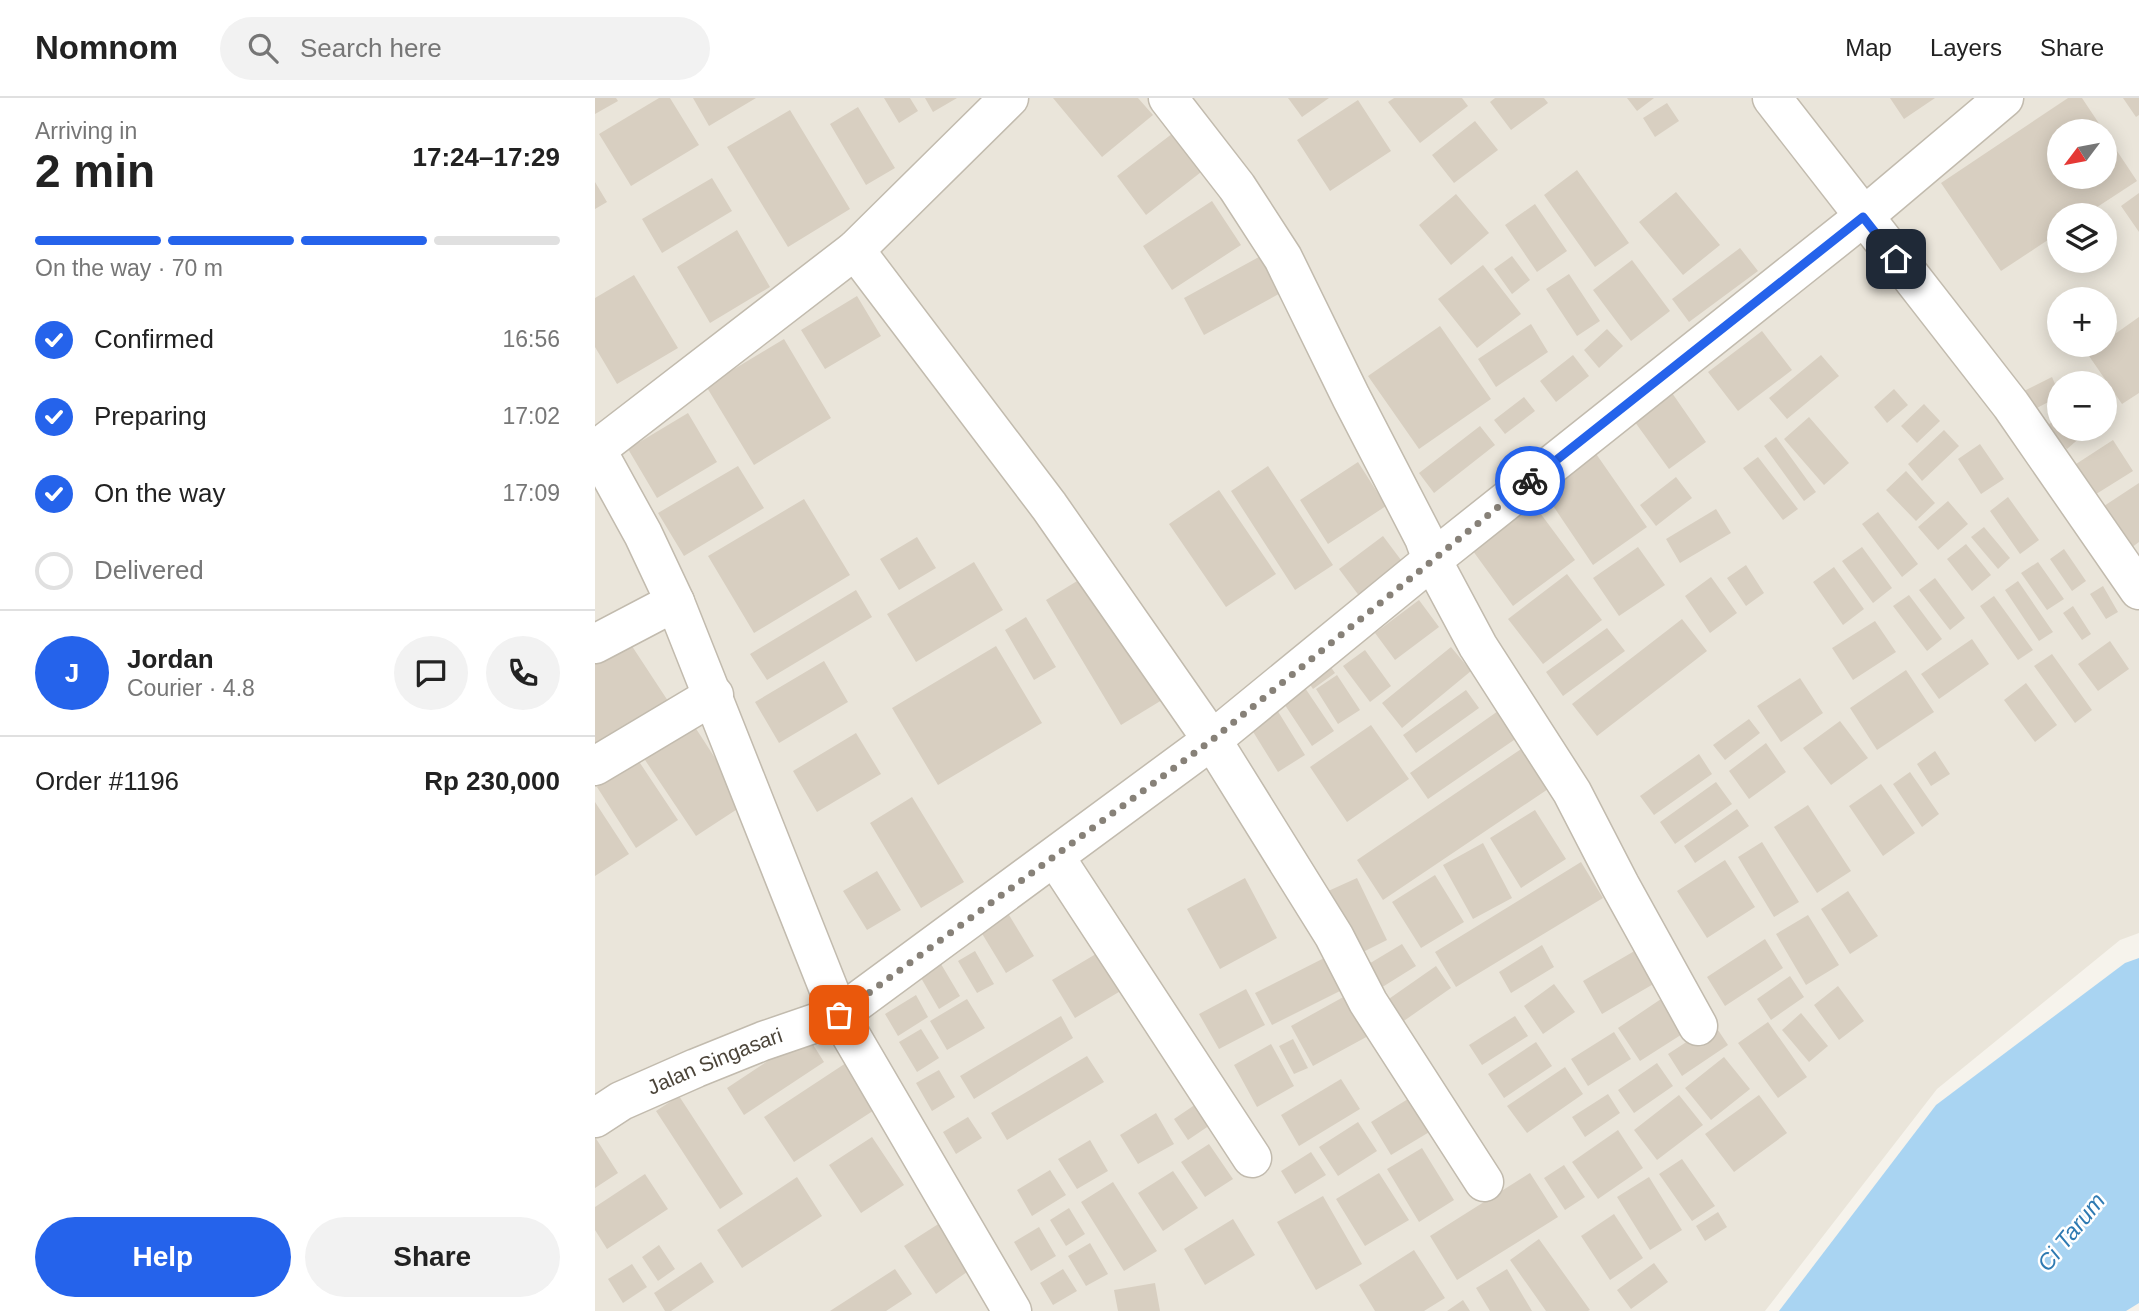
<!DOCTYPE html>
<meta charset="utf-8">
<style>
body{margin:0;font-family:Arial,sans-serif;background:#f2f2f2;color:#222;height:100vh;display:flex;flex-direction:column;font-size:26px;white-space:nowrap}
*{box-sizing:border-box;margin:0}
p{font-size:23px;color:#767676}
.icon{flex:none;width:38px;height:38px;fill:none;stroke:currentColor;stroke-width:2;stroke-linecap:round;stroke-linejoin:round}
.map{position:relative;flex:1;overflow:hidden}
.panel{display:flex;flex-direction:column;background:#fff;width:595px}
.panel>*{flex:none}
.needle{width:46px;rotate:238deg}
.buttons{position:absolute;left:1452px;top:21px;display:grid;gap:14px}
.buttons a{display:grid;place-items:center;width:70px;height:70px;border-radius:50%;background:#fff;box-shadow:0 4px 18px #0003;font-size:35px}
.pin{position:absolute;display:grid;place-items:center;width:60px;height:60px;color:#fff;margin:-30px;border-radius:14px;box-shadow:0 4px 10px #0006}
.courier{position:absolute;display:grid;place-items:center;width:70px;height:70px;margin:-35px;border:5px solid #2563eb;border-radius:50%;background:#fff;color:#222;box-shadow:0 2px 9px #0007}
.head em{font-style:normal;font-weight:800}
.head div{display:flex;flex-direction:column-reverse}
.head{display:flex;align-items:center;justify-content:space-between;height:119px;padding:0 35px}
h1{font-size:46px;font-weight:800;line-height:52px}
.bar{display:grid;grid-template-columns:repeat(4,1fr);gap:10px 7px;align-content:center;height:84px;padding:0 35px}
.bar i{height:9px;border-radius:5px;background:#e0e0e0}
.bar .on{background:#2563eb}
.bar p{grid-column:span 4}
.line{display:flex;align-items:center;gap:18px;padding:0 35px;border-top:2px solid #e0e0e0}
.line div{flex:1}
.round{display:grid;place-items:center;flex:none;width:74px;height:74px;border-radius:37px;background:#f2f2f2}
ol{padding:0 35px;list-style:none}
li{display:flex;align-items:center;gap:21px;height:77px}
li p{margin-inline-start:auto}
li .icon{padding:7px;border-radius:50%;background:#2563eb;color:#fff;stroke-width:4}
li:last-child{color:#767676}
li i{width:38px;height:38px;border:4px solid #e0e0e0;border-radius:50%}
.primary-button{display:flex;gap:14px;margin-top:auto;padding:14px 35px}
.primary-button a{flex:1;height:80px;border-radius:42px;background:#2563eb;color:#fff;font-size:28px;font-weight:800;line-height:80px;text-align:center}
.primary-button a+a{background:#f2f2f2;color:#222}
header{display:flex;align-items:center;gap:42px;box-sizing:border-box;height:98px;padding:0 35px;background:#fff;border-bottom:2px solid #e0e0e0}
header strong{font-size:33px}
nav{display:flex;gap:38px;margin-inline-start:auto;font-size:24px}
.search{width:490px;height:63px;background:#f2f2f2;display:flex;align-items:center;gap:18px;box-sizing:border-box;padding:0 24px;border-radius:38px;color:#767676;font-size:26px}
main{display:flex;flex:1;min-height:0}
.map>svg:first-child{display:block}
</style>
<header>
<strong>Nomnom</strong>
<div class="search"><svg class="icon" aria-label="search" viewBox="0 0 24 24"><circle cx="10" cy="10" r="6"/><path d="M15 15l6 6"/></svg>Search here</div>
<nav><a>Map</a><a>Layers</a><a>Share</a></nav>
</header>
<main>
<section class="panel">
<div class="head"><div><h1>2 min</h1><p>Arriving in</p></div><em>17:24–17:29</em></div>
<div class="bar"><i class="on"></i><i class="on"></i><i class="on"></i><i></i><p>On the way · 70 m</p></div>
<ol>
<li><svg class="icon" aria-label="check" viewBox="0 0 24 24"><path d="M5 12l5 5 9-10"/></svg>Confirmed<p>16:56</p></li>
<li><svg class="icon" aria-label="check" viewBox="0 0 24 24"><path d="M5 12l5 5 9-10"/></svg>Preparing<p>17:02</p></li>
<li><svg class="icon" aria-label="check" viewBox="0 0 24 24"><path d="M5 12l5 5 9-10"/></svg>On the way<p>17:09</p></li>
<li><i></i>Delivered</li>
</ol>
<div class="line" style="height:126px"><b class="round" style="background:#2563eb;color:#fff">J</b><div><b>Jordan</b><p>Courier · 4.8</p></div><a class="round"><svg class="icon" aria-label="chat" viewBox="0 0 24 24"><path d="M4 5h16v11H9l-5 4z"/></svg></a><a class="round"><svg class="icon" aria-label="phone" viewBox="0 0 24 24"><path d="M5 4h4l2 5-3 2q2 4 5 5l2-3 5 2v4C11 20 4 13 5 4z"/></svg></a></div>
<div class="line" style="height:91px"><div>Order #1196</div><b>Rp 230,000</b></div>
<div class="primary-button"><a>Help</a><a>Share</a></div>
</section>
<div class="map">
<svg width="1544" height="1213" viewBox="0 0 1544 1213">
<rect width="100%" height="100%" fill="#f6f3ec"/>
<path fill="#eae5da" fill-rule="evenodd" d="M 0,0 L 1544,0 L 1544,835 L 1525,842 L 1342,991 L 1170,1213 L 0,1213 ZM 1465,33 L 1510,33 L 1510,79 L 1465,79 ZM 1465,117 L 1510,117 L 1510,163 L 1465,163 ZM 1465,201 L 1510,201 L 1510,247 L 1465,247 ZM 1465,285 L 1510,285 L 1510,331 L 1465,331 Z"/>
<path fill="#a9d4f2" d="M 1544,860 L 1544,1205 L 1531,1213 L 1184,1213 L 1341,1007 L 1530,865 Z"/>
<path fill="#d8cfc1" d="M 0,0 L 21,0 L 23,3 L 0,16 Z
M 64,0 L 75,0 L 104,47 L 36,88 L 4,36 Z
M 98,0 L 161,0 L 114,28 Z
M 289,0 L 315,0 L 323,13 L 304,25 Z
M 330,0 L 362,0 L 338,14 Z
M 458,0 L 543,0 L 558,17 L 507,59 Z
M 693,0 L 734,0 L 707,19 Z
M 799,0 L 867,0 L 873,8 L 825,45 L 793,4 Z
M 900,0 L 949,0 L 953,5 L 916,32 L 895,4 Z
M 1032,0 L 1059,0 L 1042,13 Z
M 1295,0 L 1340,0 L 1309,21 Z
M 1473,0 L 1487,0 L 1509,33 L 1465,33 L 1465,79 L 1510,79 L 1510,35 L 1542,83 L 1490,117 L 1465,117 L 1465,134 L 1406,173 L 1346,85 Z
M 1528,0 L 1544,0 L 1544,17 L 1541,19 Z
M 763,2 L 796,53 L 735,93 L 702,42 Z
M 1072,5 L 1084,23 L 1060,39 L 1048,20 Z
M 263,9 L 300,70 L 271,87 L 235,26 Z
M 195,12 L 255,111 L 193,149 L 132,49 Z
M 880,23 L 903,52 L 859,85 L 837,57 Z
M 582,32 L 610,71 L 551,117 L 522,78 Z
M 982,72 L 1034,145 L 1000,169 L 949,97 Z
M 117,80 L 137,113 L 67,155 L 47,121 Z
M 0,84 L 12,104 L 0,111 Z
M 1081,94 L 1125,147 L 1088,177 L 1044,124 Z
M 1544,95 L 1544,134 L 1526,108 Z
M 861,96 L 894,135 L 856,167 L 824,127 Z
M 617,103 L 646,147 L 577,192 L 548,148 Z
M 940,106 L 972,153 L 942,174 L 910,127 Z
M 142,132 L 175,189 L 115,225 L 82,169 Z
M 1145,150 L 1163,173 L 1094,224 L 1077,201 Z
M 673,154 L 693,191 L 609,237 L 589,200 Z
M 917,158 L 935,182 L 917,196 L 899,171 Z
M 1037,162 L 1075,213 L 1036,243 L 998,192 Z
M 888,167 L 926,216 L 882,250 L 843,201 Z
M 974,176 L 1005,223 L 982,238 L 951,191 Z
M 39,177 L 83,250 L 22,286 L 0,249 L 0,200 Z
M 262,198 L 286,238 L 230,271 L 206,232 Z
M 1544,219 L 1544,295 L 1527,306 L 1492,255 L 1504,247 L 1510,247 L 1510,243 Z
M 936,226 L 953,254 L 901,289 L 883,261 Z
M 845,228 L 896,301 L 824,351 L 773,278 Z
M 1012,231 L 1028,248 L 1004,270 L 989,252 Z
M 1167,233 L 1197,272 L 1143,313 L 1113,274 Z
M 189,241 L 236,320 L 159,367 L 111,288 Z
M 978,257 L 994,278 L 961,304 L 945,283 Z
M 1226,257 L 1244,278 L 1192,321 L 1174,300 Z
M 1457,279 L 1465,298 L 1430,316 L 1421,297 Z
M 1299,291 L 1313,307 L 1292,325 L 1279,309 Z
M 1075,292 L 1111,344 L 1074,371 L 1037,320 Z
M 929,299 L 940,313 L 910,336 L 899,322 Z
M 1329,306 L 1345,323 L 1322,345 L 1306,328 Z
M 93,315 L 122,364 L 62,400 L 33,351 Z
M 1465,317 L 1465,331 L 1495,331 L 1472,351 L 1452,328 Z
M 1214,319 L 1254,365 L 1229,387 L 1189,341 Z
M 885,328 L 900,347 L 839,395 L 824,375 Z
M 1349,332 L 1364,348 L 1327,383 L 1313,366 Z
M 1181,339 L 1221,394 L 1209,403 L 1169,348 Z
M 1518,342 L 1538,373 L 1498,398 L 1478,368 Z
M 1385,346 L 1409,381 L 1386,396 L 1363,361 Z
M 997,350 L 1052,429 L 998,467 L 944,387 Z
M 1163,359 L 1203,411 L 1188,422 L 1148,370 Z
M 763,364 L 791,408 L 733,446 L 705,402 Z
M 143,368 L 169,410 L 89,458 L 63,415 Z
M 673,368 L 738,467 L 700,492 L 636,393 Z
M 1311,373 L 1340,405 L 1321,423 L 1291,392 Z
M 1081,379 L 1097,400 L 1061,428 L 1045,407 Z
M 1544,385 L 1544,444 L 1536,450 L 1509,408 Z
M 624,392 L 681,476 L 631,509 L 574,426 Z
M 931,396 L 980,462 L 918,508 L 870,442 Z
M 1413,399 L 1444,442 L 1425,456 L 1395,413 Z
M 209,401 L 255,477 L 159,535 L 113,458 Z
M 1353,403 L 1373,426 L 1343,452 L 1323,429 Z
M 1121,411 L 1136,435 L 1085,465 L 1071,441 Z
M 1283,414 L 1323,466 L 1307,479 L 1267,426 Z
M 1389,429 L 1415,460 L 1403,471 L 1376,439 Z
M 788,438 L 809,466 L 765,499 L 744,471 Z
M 322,439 L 341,470 L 304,492 L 285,461 Z
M 1371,446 L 1396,477 L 1377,493 L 1352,461 Z
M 1043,449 L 1070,487 L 1024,518 L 998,480 Z
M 1267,449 L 1297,490 L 1278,505 L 1247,463 Z
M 1469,451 L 1491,483 L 1477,493 L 1455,461 Z
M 379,464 L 408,512 L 321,564 L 292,516 Z
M 1443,464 L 1469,501 L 1452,512 L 1426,475 Z
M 1151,467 L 1169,495 L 1151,508 L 1132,480 Z
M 1239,469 L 1269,511 L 1248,527 L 1218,484 Z
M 972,476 L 1007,522 L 948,566 L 913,521 Z
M 492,477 L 567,602 L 526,627 L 451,502 Z
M 1116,479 L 1142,515 L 1115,535 L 1090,498 Z
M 1340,480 L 1370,520 L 1355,532 L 1324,492 Z
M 1423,483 L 1458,534 L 1444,543 L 1410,492 Z
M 1508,488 L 1523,514 L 1511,521 L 1495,496 Z
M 261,492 L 277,519 L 172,582 L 155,556 Z
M 1314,497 L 1347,541 L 1332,553 L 1298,508 Z
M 1399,498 L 1438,552 L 1423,562 L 1385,508 Z
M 824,502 L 844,529 L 800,562 L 780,535 Z
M 1478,508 L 1496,536 L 1487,542 L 1468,515 Z
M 431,519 L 461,569 L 439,582 L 410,532 Z
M 1087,521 L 1112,553 L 1002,638 L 977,606 Z
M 1280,523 L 1301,554 L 1258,582 L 1237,550 Z
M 1012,530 L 1030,553 L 968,598 L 951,574 Z
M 31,539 L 75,606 L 0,655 L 0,560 Z
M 1377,541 L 1394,566 L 1344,601 L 1326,576 Z
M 1515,543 L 1534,571 L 1503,593 L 1483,566 Z
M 401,548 L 447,625 L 343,687 L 297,610 Z
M 856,549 L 876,573 L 807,630 L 787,605 Z
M 770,552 L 796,588 L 775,604 L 748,568 Z
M 1457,556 L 1497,612 L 1480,625 L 1439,568 Z
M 728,558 L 740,575 L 718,591 L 706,573 Z
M 229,563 L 253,604 L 184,645 L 160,604 Z
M 1311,572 L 1339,614 L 1282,652 L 1255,610 Z
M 742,577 L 765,612 L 743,626 L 721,591 Z
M 1205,580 L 1228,615 L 1186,644 L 1162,608 Z
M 704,581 L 739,633 L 717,648 L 682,595 Z
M 1431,585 L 1462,627 L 1440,644 L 1409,602 Z
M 871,592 L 884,610 L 821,655 L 808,637 Z
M 913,606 L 932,633 L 833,701 L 815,675 Z
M 679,607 L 710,657 L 683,674 L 652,624 Z
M 1154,621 L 1165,635 L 1130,662 L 1118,647 Z
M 96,623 L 150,706 L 101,738 L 46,656 Z
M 1245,623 L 1273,660 L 1236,687 L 1208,650 Z
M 776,627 L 814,681 L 752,724 L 715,669 Z
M 261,635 L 286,676 L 222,714 L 198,673 Z
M 935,645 L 962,685 L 788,802 L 762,762 Z
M 1171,645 L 1191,674 L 1154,701 L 1134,673 Z
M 1340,653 L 1355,676 L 1336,688 L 1322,666 Z
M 1104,656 L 1117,676 L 1059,717 L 1045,698 Z
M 43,662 L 83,722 L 41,750 L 2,689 Z
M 1315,674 L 1344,716 L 1327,729 L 1298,686 Z
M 1121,684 L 1137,706 L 1080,746 L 1065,724 Z
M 1286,686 L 1320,735 L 1288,758 L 1254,708 Z
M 317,699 L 369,784 L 326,810 L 275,725 Z
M 0,704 L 34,756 L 0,778 Z
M 1213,707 L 1256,773 L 1222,795 L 1179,729 Z
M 1142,711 L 1154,728 L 1100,765 L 1089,748 Z
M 940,712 L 971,761 L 926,790 L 895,740 Z
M 1167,744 L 1204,804 L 1179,819 L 1143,759 Z
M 888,745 L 917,800 L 878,821 L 848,767 Z
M 1130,762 L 1160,809 L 1112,840 L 1082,793 Z
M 986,764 L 1008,800 L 861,889 L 840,854 Z
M 282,773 L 306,812 L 272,832 L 248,793 Z
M 840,777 L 869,824 L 826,850 L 797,804 Z
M 650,780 L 682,840 L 625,871 L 592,811 Z
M 762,780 L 792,842 L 762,857 L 731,794 Z
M 1253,793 L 1283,838 L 1255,856 L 1226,811 Z
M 411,812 L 439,858 L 411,875 L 383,829 Z
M 1213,817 L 1244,867 L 1211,887 L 1181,836 Z
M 1170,841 L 1188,870 L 1130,908 L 1112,879 Z
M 807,846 L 821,868 L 781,893 L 767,870 Z
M 947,847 L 959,869 L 916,895 L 904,874 Z
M 1048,848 L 1067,881 L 1007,916 L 988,883 Z
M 511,850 L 534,888 L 480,920 L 457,882 Z
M 380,853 L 399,886 L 382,895 L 363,863 Z
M 739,855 L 755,888 L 677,927 L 660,895 Z
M 343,861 L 365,898 L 344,911 L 322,873 Z
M 841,868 L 856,890 L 803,927 L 788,905 Z
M 1195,878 L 1209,899 L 1176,922 L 1162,901 Z
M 959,886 L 980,914 L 948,936 L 929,908 Z
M 1243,888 L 1269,923 L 1244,942 L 1219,907 Z
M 651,891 L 670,927 L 624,951 L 604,916 Z
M 321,897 L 333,919 L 303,938 L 290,916 Z
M 752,897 L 775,937 L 718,968 L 696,928 Z
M 1069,899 L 1092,933 L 1045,963 L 1023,930 Z
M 372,901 L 390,930 L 352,952 L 335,923 Z
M 1206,915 L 1233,948 L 1214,964 L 1187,932 Z
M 466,918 L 478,940 L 379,1001 L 365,978 Z
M 920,918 L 933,938 L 887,967 L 874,947 Z
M 1173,924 L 1212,979 L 1183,1000 L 1143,945 Z
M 1119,926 L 1133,947 L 1087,978 L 1073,956 Z
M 326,931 L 344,960 L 322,974 L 304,944 Z
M 1019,934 L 1036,961 L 993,988 L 976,961 Z
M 212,937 L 229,964 L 149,1017 L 132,990 Z
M 698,941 L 713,970 L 699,976 L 684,948 Z
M 941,944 L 957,968 L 909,1000 L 893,976 Z
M 676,946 L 699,988 L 662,1009 L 639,967 Z
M 492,958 L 509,984 L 412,1042 L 396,1015 Z
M 1129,959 L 1155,991 L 1116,1022 L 1090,990 Z
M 254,963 L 284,1009 L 199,1064 L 169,1019 Z
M 1062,965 L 1078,988 L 1039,1015 L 1023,992 Z
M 970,969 L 988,996 L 932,1035 L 912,1008 Z
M 344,972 L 360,999 L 337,1013 L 321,985 Z
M 746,981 L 765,1011 L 704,1048 L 686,1017 Z
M 821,996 L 841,1030 L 796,1057 L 776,1024 Z
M 1013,996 L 1025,1015 L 990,1039 L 977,1019 Z
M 1084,997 L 1108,1027 L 1062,1062 L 1039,1032 Z
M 1164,997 L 1192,1035 L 1139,1074 L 1110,1036 Z
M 84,998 L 148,1096 L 125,1111 L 61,1013 Z
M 607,1002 L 621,1023 L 593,1042 L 579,1021 Z
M 561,1015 L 579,1046 L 543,1066 L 525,1037 Z
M 373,1019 L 387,1040 L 361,1056 L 348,1034 Z
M 763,1024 L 782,1053 L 743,1078 L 724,1049 Z
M 1023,1032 L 1048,1070 L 1003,1101 L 977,1064 Z
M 0,1039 L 23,1075 L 0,1090 Z
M 277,1039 L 309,1087 L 266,1115 L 234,1067 Z
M 495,1042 L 513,1073 L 482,1091 L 463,1061 Z
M 614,1046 L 638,1081 L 610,1099 L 586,1064 Z
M 827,1050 L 859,1102 L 824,1124 L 792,1071 Z
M 716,1054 L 731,1077 L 700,1096 L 686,1073 Z
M 1087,1061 L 1120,1108 L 1097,1123 L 1064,1076 Z
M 969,1067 L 990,1099 L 970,1112 L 949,1080 Z
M 455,1072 L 471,1097 L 437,1118 L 422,1092 Z
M 578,1073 L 603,1110 L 568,1133 L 543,1095 Z
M 784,1075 L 814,1122 L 770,1148 L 741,1101 Z
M 935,1075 L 963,1119 L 862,1182 L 835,1138 Z
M 50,1076 L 73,1111 L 12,1151 L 0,1132 L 0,1109 Z
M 202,1079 L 227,1118 L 147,1170 L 122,1132 Z
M 1054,1079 L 1087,1132 L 1055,1152 L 1022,1099 Z
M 518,1084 L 562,1153 L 529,1173 L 486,1104 Z
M 728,1098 L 767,1166 L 721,1192 L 682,1124 Z
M 474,1110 L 490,1136 L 471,1148 L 455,1122 Z
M 1123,1114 L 1132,1129 L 1110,1143 L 1101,1128 Z
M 1019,1116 L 1048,1160 L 1015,1182 L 986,1138 Z
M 638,1121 L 660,1157 L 610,1187 L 589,1151 Z
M 348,1123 L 379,1169 L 341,1196 L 309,1148 Z
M 444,1129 L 461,1158 L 436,1173 L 419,1144 Z
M 944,1141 L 995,1212 L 993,1213 L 951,1213 L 915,1162 Z
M 495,1145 L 513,1176 L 491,1188 L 473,1158 Z
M 64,1147 L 80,1171 L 63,1183 L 47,1159 Z
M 819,1152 L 850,1200 L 829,1213 L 780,1213 L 764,1187 Z
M 106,1164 L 119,1184 L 76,1213 L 70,1213 L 59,1195 Z
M 1059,1165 L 1073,1184 L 1036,1211 L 1022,1192 Z
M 37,1166 L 52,1189 L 28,1205 L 13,1181 Z
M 300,1171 L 317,1196 L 291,1213 L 235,1213 Z
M 468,1171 L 482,1193 L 458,1207 L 445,1185 Z
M 912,1171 L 937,1213 L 895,1213 L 881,1190 Z
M 560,1185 L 565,1213 L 523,1213 L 519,1192 Z
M 868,1202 L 875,1213 L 852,1213 Z"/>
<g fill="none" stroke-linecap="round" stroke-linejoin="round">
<g stroke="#c2bbae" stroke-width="41">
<g id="minor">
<path d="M 573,0 L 642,89 L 688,160 L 756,299 L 829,440 L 837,462 L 883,548 L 977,694 L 1025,787 L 1103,928"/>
<path d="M 1177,0 L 1416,307 L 1544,492"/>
<path d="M 260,152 L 454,408 L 617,642 L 739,838 L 773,904 L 889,1084"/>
<path d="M 0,349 L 48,436 L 80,504 L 244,917 L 417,1213"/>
<path d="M 2,351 L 260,152 L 414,0"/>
<path d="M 0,546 L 80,504"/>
<path d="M 0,668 L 119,597"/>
<path d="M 460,759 L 657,1060"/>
<path id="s1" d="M 0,1020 L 26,1003 L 101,970 L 168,943 L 244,917 L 617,642 L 837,462 L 1268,119 L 1409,0"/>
</g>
</g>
<use href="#minor" stroke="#fff" stroke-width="38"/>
</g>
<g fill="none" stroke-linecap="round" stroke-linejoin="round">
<path stroke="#878178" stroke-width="7" stroke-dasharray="0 12.6" d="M 244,917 L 617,642 L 935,383"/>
<path stroke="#2563eb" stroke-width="9" d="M 935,383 L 1268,119 L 1301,161"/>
</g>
<g text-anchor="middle" stroke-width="5" stroke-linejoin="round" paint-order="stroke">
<g font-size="21" fill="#4b4439" stroke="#fff">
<text dy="7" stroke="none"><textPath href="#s1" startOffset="133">Jalan Singasari</textPath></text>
</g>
<g font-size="23" font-style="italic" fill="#2e7ab2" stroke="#fff">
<text transform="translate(1476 1134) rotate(-51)" y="8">Ci Tarum</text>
</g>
</g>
</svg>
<div class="buttons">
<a><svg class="needle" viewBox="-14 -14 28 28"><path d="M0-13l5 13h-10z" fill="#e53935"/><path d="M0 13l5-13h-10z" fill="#767676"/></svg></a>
<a><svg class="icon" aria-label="layers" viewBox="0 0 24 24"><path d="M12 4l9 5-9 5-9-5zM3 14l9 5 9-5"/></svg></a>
<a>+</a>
<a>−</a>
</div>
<div class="pin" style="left:244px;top:917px;background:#ea580c"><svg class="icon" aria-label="bag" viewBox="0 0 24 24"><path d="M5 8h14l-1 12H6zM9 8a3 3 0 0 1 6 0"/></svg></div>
<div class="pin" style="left:1301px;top:161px;background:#1f2937"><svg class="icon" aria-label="home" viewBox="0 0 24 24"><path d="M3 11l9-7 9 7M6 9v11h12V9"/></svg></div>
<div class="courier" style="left:935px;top:383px"><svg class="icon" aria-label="bike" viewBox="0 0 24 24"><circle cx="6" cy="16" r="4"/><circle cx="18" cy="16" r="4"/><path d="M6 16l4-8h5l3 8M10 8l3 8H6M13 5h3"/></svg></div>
</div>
</main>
